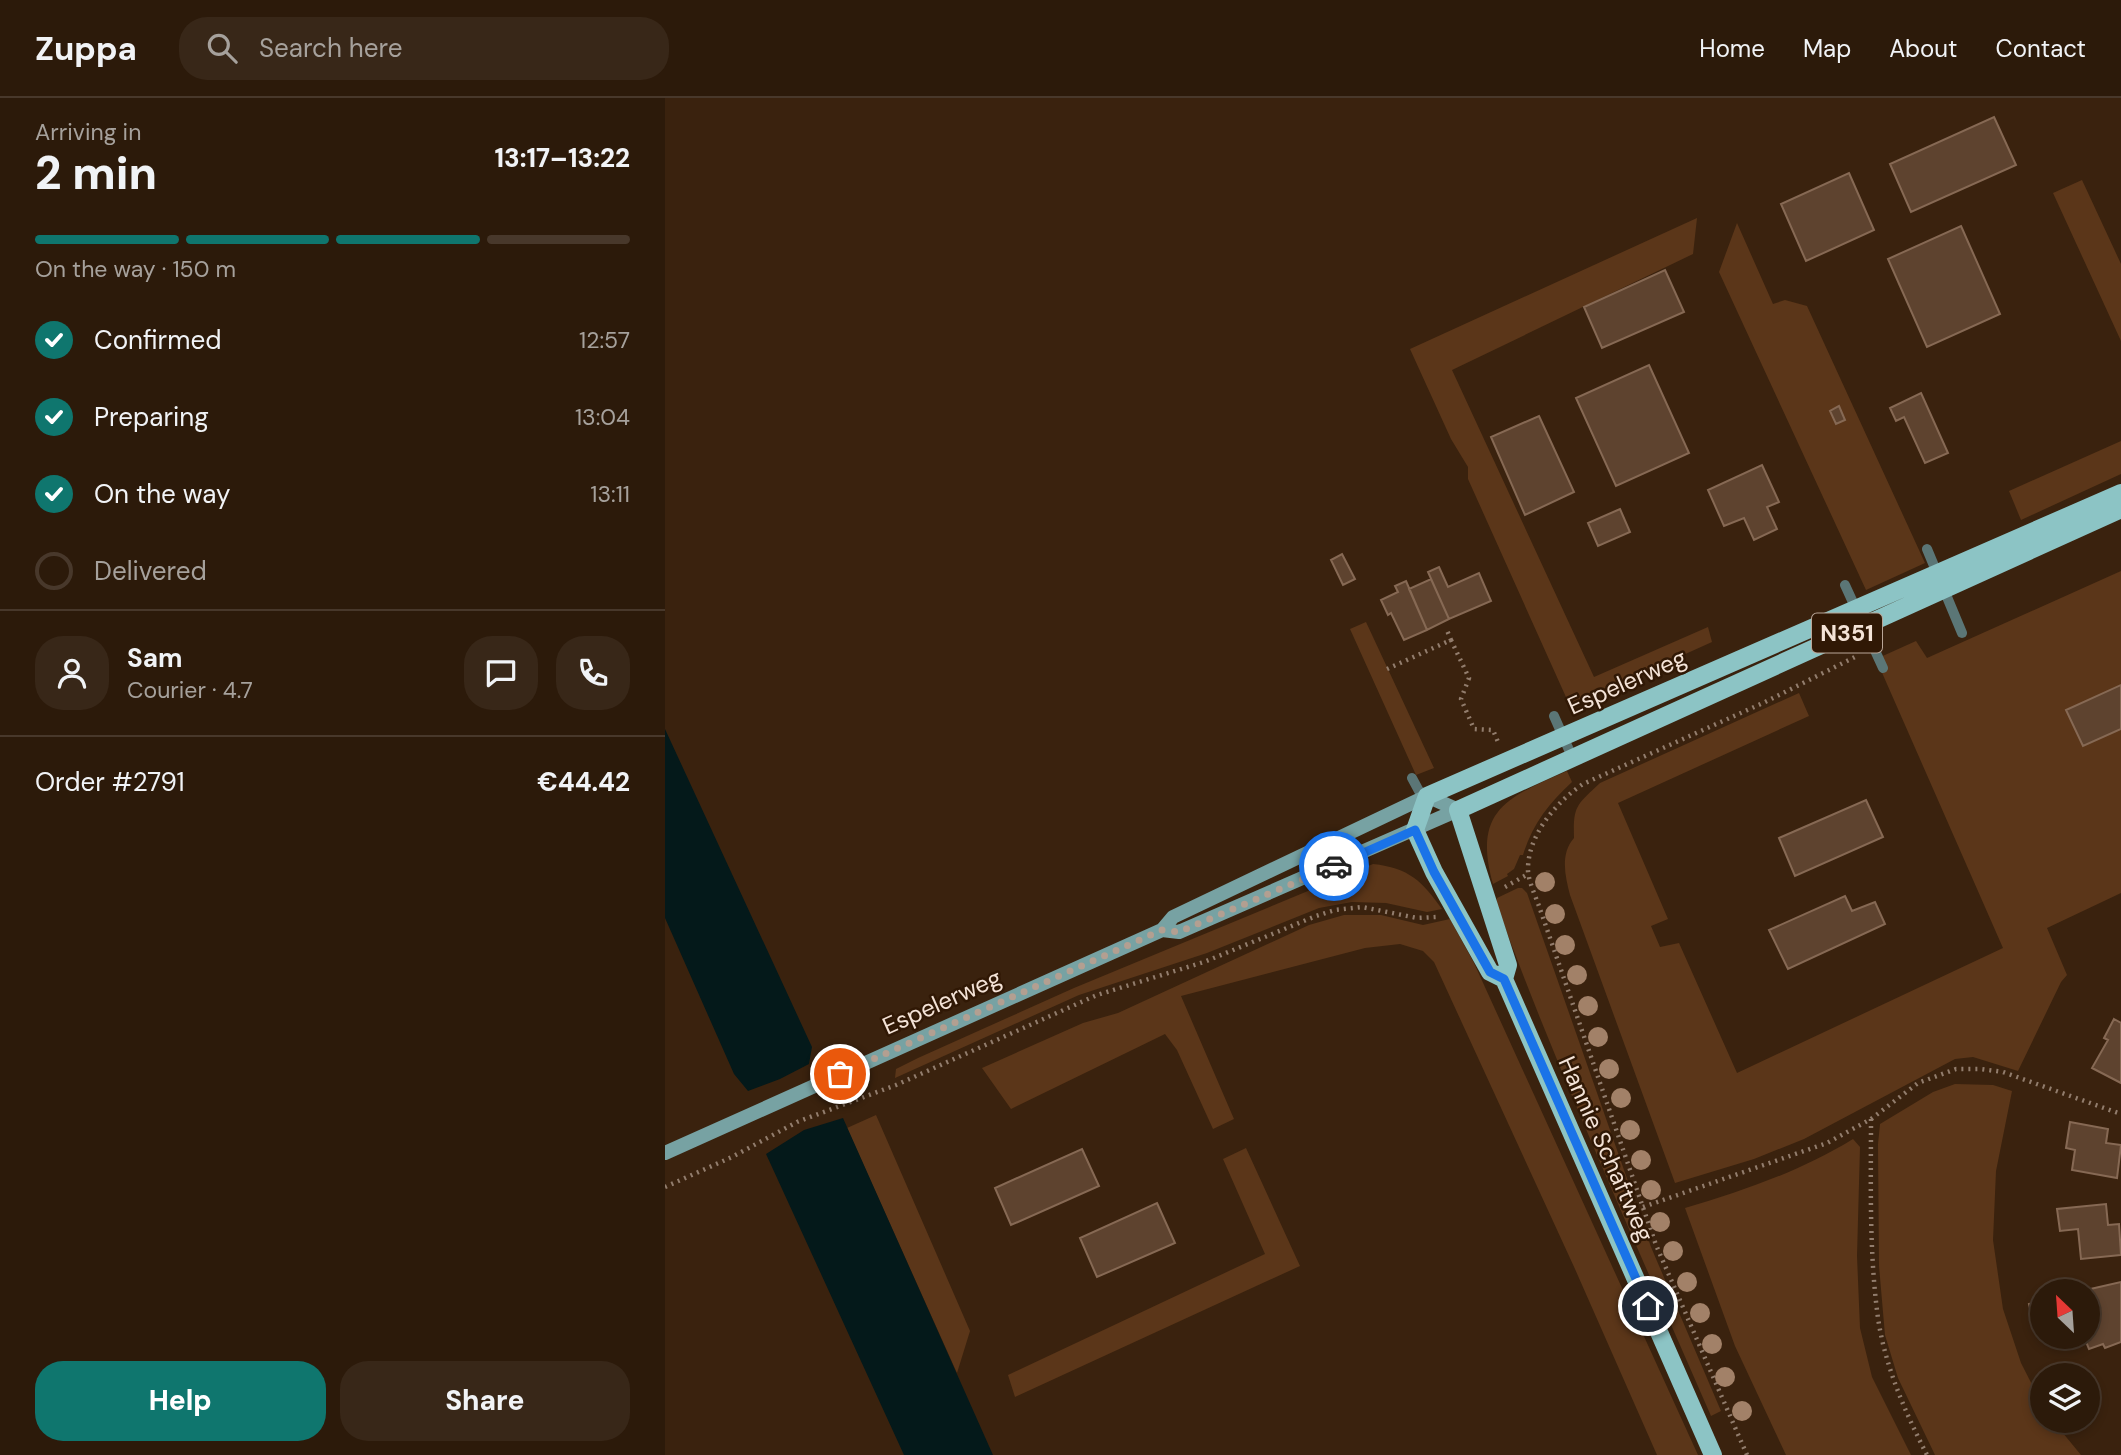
<!DOCTYPE html>
<meta charset="utf-8">
<style>
body{margin:0;font-family:"DM Sans",sans-serif;background:#382718;color:#f1f3f6;height:100vh;display:flex;flex-direction:column;font-size:26px;white-space:nowrap}
*{box-sizing:border-box;margin:0}
p{font-size:23px;color:#a6a19c}
.icon{flex:none;width:38px;height:38px;fill:none;stroke:currentColor;stroke-width:2;stroke-linecap:round;stroke-linejoin:round}
.map{position:relative;flex:1;overflow:hidden}
.details{display:flex;flex-direction:column;background:#2c1a0a;width:665px}
.details>*{flex:none}
.needle{width:46px;rotate:335deg}
.controls{position:absolute;left:1365px;top:1181px;display:grid;gap:14px}
.controls a{display:grid;place-items:center;width:70px;height:70px;border-radius:50%;background:#2c1a0a;box-shadow:0 4px 10px #0003,0 0 0 2px #48382b;font-size:35px}
.pin{position:absolute;display:grid;place-items:center;width:60px;height:60px;color:#fff;margin:-30px;border:4px solid #fff;border-radius:50%;box-shadow:0 2px 7px #0007}
.courier{position:absolute;display:grid;place-items:center;width:70px;height:70px;margin:-35px;border:5px solid #1a73e8;border-radius:50%;background:#fff;color:#222;box-shadow:0 2px 9px #0007}
.overview em{font-style:normal;font-weight:800}
.overview div{display:flex;flex-direction:column-reverse}
.overview{display:flex;align-items:center;justify-content:space-between;height:119px;padding:0 35px}
h1{font-size:46px;font-weight:800;line-height:52px}
.bar{display:grid;grid-template-columns:repeat(4,1fr);gap:10px 7px;align-content:center;height:84px;padding:0 35px}
.bar i{height:9px;border-radius:5px;background:#48382b}
.bar .selected{background:#0f766e}
.bar p{grid-column:span 4}
.line{display:flex;align-items:center;gap:18px;padding:0 35px;border-top:2px solid #48382b}
.line div{flex:1}
.round{display:grid;place-items:center;flex:none;width:74px;height:74px;border-radius:28px;background:#382718}
ol{padding:0 35px;list-style:none}
li{display:flex;align-items:center;gap:21px;height:77px}
li p{margin-inline-start:auto}
li .icon{padding:7px;border-radius:50%;background:#0f766e;color:#fff;stroke-width:4}
li:last-child{color:#a6a19c}
li i{width:38px;height:38px;border:4px solid #48382b;border-radius:50%}
.primary-button{display:flex;gap:14px;margin-top:auto;padding:14px 35px}
.primary-button a{flex:1;height:80px;border-radius:28px;background:#0f766e;color:#fff;font-size:28px;font-weight:800;line-height:80px;text-align:center}
.primary-button a+a{background:#382718;color:#f1f3f6}
header{display:flex;align-items:center;gap:42px;box-sizing:border-box;height:98px;padding:0 35px;background:#2c1a0a;border-bottom:2px solid #48382b}
header strong{font-size:33px}
nav{display:flex;gap:38px;margin-inline-start:auto;font-size:24px}
.search{width:490px;height:63px;background:#382718;display:flex;align-items:center;gap:18px;box-sizing:border-box;padding:0 24px;border-radius:28px;color:#a6a19c;font-size:26px}
main{display:flex;flex:1;min-height:0}
.map>svg:first-child{display:block}
</style>
<header>
<strong>Zuppa</strong>
<div class="search"><svg class="icon" aria-label="search" viewBox="0 0 24 24"><circle cx="10" cy="10" r="6"/><path d="M15 15l6 6"/></svg>Search here</div>
<nav><a>Home</a><a>Map</a><a>About</a><a>Contact</a></nav>
</header>
<main>
<section class="details">
<div class="overview"><div><h1>2 min</h1><p>Arriving in</p></div><em>13:17–13:22</em></div>
<div class="bar"><i class="selected"></i><i class="selected"></i><i class="selected"></i><i></i><p>On the way · 150 m</p></div>
<ol>
<li><svg class="icon" aria-label="check" viewBox="0 0 24 24"><path d="M5 12l5 5 9-10"/></svg>Confirmed<p>12:57</p></li>
<li><svg class="icon" aria-label="check" viewBox="0 0 24 24"><path d="M5 12l5 5 9-10"/></svg>Preparing<p>13:04</p></li>
<li><svg class="icon" aria-label="check" viewBox="0 0 24 24"><path d="M5 12l5 5 9-10"/></svg>On the way<p>13:11</p></li>
<li><i></i>Delivered</li>
</ol>
<div class="line" style="height:126px"><a class="round"><svg class="icon" aria-label="person" viewBox="0 0 24 24"><circle cx="12" cy="8" r="4"/><path d="M4 21q1-7 8-7t8 7"/></svg></a><div><b>Sam</b><p>Courier · 4.7</p></div><a class="round"><svg class="icon" aria-label="chat" viewBox="0 0 24 24"><path d="M4 5h16v11H9l-5 4z"/></svg></a><a class="round"><svg class="icon" aria-label="phone" viewBox="0 0 24 24"><path d="M5 4h4l2 5-3 2q2 4 5 5l2-3 5 2v4C11 20 4 13 5 4z"/></svg></a></div>
<div class="line" style="height:91px"><div>Order #2791</div><b>€44.42</b></div>
<div class="primary-button"><a>Help</a><a>Share</a></div>
</section>
<div class="map">
<svg width="1456" height="1357" viewBox="0 0 1456 1357">
<rect width="100%" height="100%" fill="#3a220e"/>
<path fill="#5b3619" d="M 1417,82 L 1456,166 L 1456,243 L 1388,95 Z
M 1032,120 L 1028,156 L 787,272 L 929,579 L 1043,529 L 1047,544 L 905,608 L 803,381 L 803,369 L 786,341 L 745,251 Z
M 1072,125 L 1108,206 L 1120,202 L 1142,208 L 1260,465 L 1201,492 L 1054,174 Z
M 1456,343 L 1456,376 L 1356,422 L 1344,393 Z
M 1456,473 L 1456,795 L 1382,830 L 1402,877 L 1396,884 L 1353,973 L 1308,959 L 1290,961 L 1139,1041 L 1089,1061 L 1010,1085 L 905,797 C 900,778 895,756 909,740 C 908,707 912,707 935,685 L 1134,595 L 1144,618 L 953,705 L 1003,821 L 986,828 L 995,849 L 1014,845 L 1072,975 L 1338,850 L 1211,561 L 1251,543 L 1262,560 Z
M 701,524 L 769,670 L 751,677 L 685,531 Z
M 902,673 L 907,684 C 884,705 867,727 858,757 L 855,757 L 849,771 L 842,776 L 843,778 L 828,786 C 807,712 843,699 902,673 Z
M 708,766 C 744,770 757,783 777,811 L 762,814 L 721,805 L 687,804 L 654,810 L 542,855 L 414,897 L 230,980 L 231,971 L 253,960 L 409,890 Z
M 853,790 L 857,790 L 862,795 L 986,1149 L 1056,1313 L 1046,1318 C 972,1148 894,978 831,805 L 832,800 Z
M 679,817 L 716,817 L 758,827 L 785,821 L 809,865 L 1033,1357 L 992,1357 L 910,1171 L 769,864 L 758,853 L 735,846 L 700,850 L 516,898 L 569,1021 L 548,1031 L 512,952 L 500,936 L 346,1011 L 317,970 L 418,925 L 453,915 L 644,827 Z
M 1290,986 L 1328,987 L 1347,993 L 1331,1073 L 1328,1142 L 1338,1211 L 1356,1265 L 1377,1306 L 1377,1323 L 1388,1323 L 1416,1357 L 1270,1357 L 1233,1280 L 1220,1237 L 1214,1168 L 1213,1046 L 1215,1026 L 1268,994 Z
M 211,1017 L 305,1233 L 292,1275 L 182,1030 Z
M 1188,1041 L 1195,1049 L 1192,1158 L 1195,1230 L 1207,1279 L 1246,1357 L 1121,1357 L 1070,1248 L 1020,1110 C 1078,1093 1136,1073 1188,1041 Z
M 581,1050 L 635,1168 L 350,1299 L 343,1277 L 600,1156 L 558,1061 Z"/>
<path fill="#04191a" d="M 0,631 L 147,949 L 144,966 L 115,981 L 83,993 L 69,976 L 0,820 Z
M 178,1020 L 182,1029 L 328,1357 L 239,1357 L 101,1056 L 139,1032 Z"/>
<path fill="#5e432f" stroke="#866954" stroke-width="2" d="M 1329,19 L 1351,67 L 1246,114 L 1225,66 Z
M 1184,75 L 1209,132 L 1141,163 L 1116,106 Z
M 1296,128 L 1335,216 L 1262,249 L 1223,161 Z
M 1000,172 L 1019,214 L 937,250 L 919,209 Z
M 984,267 L 1024,355 L 951,388 L 911,300 Z
M 1256,295 L 1283,355 L 1260,365 L 1239,319 L 1231,323 L 1225,310 Z
M 1174,308 L 1180,322 L 1171,326 L 1165,313 Z
M 874,318 L 909,394 L 860,417 L 826,339 Z
M 1097,367 L 1114,404 L 1102,409 L 1112,431 L 1089,442 L 1079,420 L 1059,428 L 1043,392 Z
M 955,411 L 965,434 L 933,448 L 923,425 Z
M 677,456 L 690,481 L 678,487 L 666,462 Z
M 774,469 L 783,489 L 814,475 L 826,503 L 784,521 L 763,474 Z
M 766,481 L 784,521 L 762,532 L 744,491 Z
M 741,483 L 762,532 L 739,542 L 726,515 L 723,517 L 716,502 L 733,494 L 730,488 Z
M 1456,587 L 1456,631 L 1418,648 L 1401,612 Z
M 1201,702 L 1218,739 L 1130,778 L 1114,740 Z
M 1180,798 L 1187,813 L 1210,804 L 1220,826 L 1123,871 L 1104,832 Z
M 1449,921 L 1456,925 L 1456,985 L 1427,970 L 1443,942 L 1439,940 Z
M 1405,1024 L 1443,1031 L 1441,1045 L 1456,1047 L 1452,1080 L 1407,1072 L 1410,1052 L 1401,1050 Z
M 417,1051 L 434,1088 L 346,1127 L 330,1090 Z
M 492,1105 L 510,1145 L 432,1179 L 415,1140 Z
M 1441,1106 L 1443,1127 L 1454,1126 L 1456,1157 L 1416,1161 L 1413,1131 L 1395,1133 L 1392,1111 Z
M 1456,1184 L 1456,1244 L 1440,1250 L 1438,1246 L 1424,1251 L 1419,1239 L 1423,1239 L 1423,1209 L 1427,1207 L 1421,1192 Z
M 1377,1203 L 1377,1216 L 1367,1219 L 1364,1206 Z"/>
<g fill="none" stroke-linecap="round" stroke-linejoin="round">
<path stroke="#927d6d" stroke-width="4.5" stroke-dasharray="2 5" stroke-linecap="butt" d="M 786,542 L 804,580 L 796,601 L 809,631 L 828,632 L 833,644
M 722,571 L 786,542 L 781,530
M 840,789 L 863,776
M 1206,1021 C 1206,1087 1204,1154 1213,1220 C 1220,1268 1240,1314 1262,1357
M 0,1089 L 67,1059 L 132,1024 L 231,987 L 432,897 L 539,864 L 651,818 L 670,812 L 697,809 L 752,820 L 771,819
M 978,1109 L 1162,1045 L 1206,1021 L 1253,985 L 1291,971 L 1316,971 L 1338,974 L 1456,1016
M 1082,1357 L 991,1147 L 875,811 C 871,799 864,785 863,773 C 862,738 891,704 918,686 L 1098,605 L 1194,557"/>
<path stroke="#5b7676" stroke-width="10" d="M 1262,451 L 1297,535
M 1180,487 L 1218,570
M 889,618 L 908,661
M 747,680 L 754,693 L 762,698"/>
<path stroke="#77a2a3" stroke-width="14" d="M 497,832 L 514,834 L 793,712
M 0,1055 L 497,832 L 508,819 L 762,698 L 793,712"/>
<path stroke="#8cc4c5" stroke-width="18" d="M 839,881 L 825,874 L 769,774 L 750,732 L 762,698 L 1456,395
M 1048,1357 L 839,881 L 843,867 L 793,712 L 1456,411"/>
</g>
<g fill="#a28168">
<circle cx="880" cy="784" r="10"/>
<circle cx="890" cy="816" r="10"/>
<circle cx="900" cy="847" r="10"/>
<circle cx="912" cy="877" r="10"/>
<circle cx="923" cy="908" r="10"/>
<circle cx="933" cy="939" r="10"/>
<circle cx="944" cy="971" r="10"/>
<circle cx="956" cy="1000" r="10"/>
<circle cx="965" cy="1032" r="10"/>
<circle cx="976" cy="1062" r="10"/>
<circle cx="986" cy="1092" r="10"/>
<circle cx="995" cy="1124" r="10"/>
<circle cx="1008" cy="1153" r="10"/>
<circle cx="1022" cy="1184" r="10"/>
<circle cx="1035" cy="1215" r="10"/>
<circle cx="1047" cy="1246" r="10"/>
<circle cx="1060" cy="1279" r="10"/>
<circle cx="1077" cy="1313" r="10"/>
</g>
<g fill="none" stroke-linecap="round" stroke-linejoin="round">
<path stroke="#b39f91" stroke-width="7" stroke-dasharray="0 12.6" d="M 175,976 L 497,832 L 514,834 L 669,768"/>
<path stroke="#1a73e8" stroke-width="9" d="M 669,768 L 750,732 L 769,774 L 825,874 L 839,881 L 983,1208"/>
</g>
<g text-anchor="middle" stroke-width="5" stroke-linejoin="round" paint-order="stroke">
<rect fill="#301805" stroke="#b9a698" stroke-width="2" x="1147" y="515.5" width="70" height="39" rx="5"/>
<g font-size="23" font-weight="bold" fill="#f4e3d7">
<text x="1182" y="543">N351</text>
</g>
<g font-size="24" fill="#f4e3d7" stroke="#301805">
<text transform="translate(962 584) rotate(-24)" y="8">Espelerweg</text>
<text transform="translate(277 904) rotate(-24)" y="8">Espelerweg</text>
<text transform="translate(941 1051) rotate(66)" y="8">Hannie Schaftweg</text>
</g>
</g>
</svg>
<div class="controls">
<a><svg class="needle" viewBox="-14 -14 28 28"><path d="M0-13l5 13h-10z" fill="#e53935"/><path d="M0 13l5-13h-10z" fill="#a6a19c"/></svg></a>
<a><svg class="icon" aria-label="layers" viewBox="0 0 24 24"><path d="M12 4l9 5-9 5-9-5zM3 14l9 5 9-5"/></svg></a>
</div>
<div class="pin" style="left:175px;top:976px;background:#ea580c"><svg class="icon" aria-label="bag" viewBox="0 0 24 24"><path d="M5 8h14l-1 12H6zM9 8a3 3 0 0 1 6 0"/></svg></div>
<div class="pin" style="left:983px;top:1208px;background:#1f2937"><svg class="icon" aria-label="home" viewBox="0 0 24 24"><path d="M3 11l9-7 9 7M6 9v11h12V9"/></svg></div>
<div class="courier" style="left:669px;top:768px"><svg class="icon" aria-label="car" viewBox="0 0 24 24"><path d="M5 17H2v-5l4-1 3-4h7l3 4 3 1v5h-3M9 17h6M6 11h13"/><circle cx="7" cy="17" r="2"/><circle cx="17" cy="17" r="2"/></svg></div>
</div>
</main>
